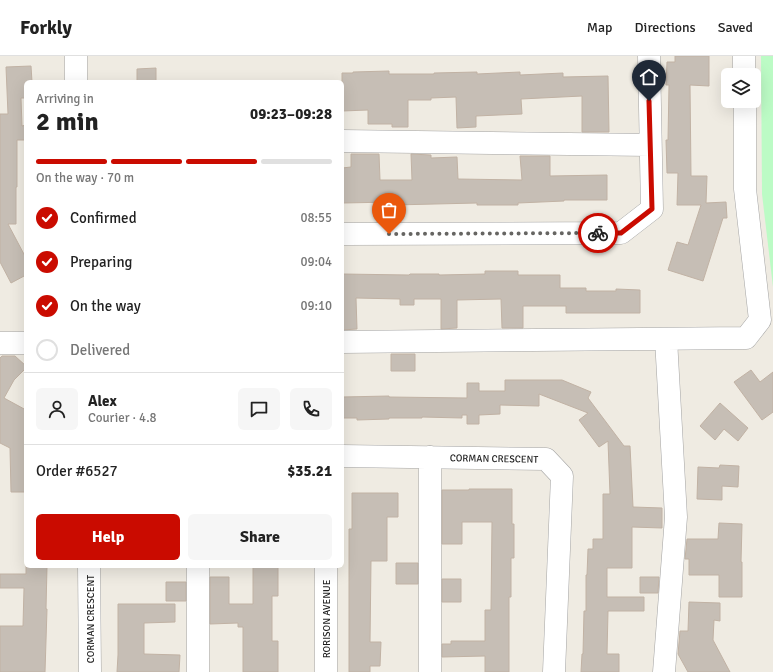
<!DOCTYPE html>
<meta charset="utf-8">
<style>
body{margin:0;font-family:Signika,sans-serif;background:#f6f6f6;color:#222;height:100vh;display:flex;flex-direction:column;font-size:15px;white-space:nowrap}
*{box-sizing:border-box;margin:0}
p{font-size:13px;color:#767676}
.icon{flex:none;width:22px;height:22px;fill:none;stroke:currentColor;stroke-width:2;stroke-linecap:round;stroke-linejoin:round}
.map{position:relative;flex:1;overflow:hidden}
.drawer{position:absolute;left:24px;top:24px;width:320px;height:488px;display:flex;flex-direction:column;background:#fff;border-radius:6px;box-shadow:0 4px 16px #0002}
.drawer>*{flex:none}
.buttons{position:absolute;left:721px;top:12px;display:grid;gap:8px}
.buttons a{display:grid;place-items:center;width:40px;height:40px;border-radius:6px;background:#fff;box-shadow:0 4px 16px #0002;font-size:20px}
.pin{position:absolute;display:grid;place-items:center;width:34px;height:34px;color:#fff;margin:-41px -17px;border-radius:50% 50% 50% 0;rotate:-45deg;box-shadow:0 0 4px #0007}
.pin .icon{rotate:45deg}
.courier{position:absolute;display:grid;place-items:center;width:40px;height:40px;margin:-20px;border:3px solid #ca0b00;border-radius:50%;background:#fff;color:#222;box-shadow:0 1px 5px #0007}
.headline em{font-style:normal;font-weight:700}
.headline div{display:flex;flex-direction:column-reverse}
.headline{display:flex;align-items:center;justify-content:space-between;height:68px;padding:0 12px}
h1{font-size:26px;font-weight:700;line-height:30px}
.bar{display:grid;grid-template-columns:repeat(4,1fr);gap:6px 4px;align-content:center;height:48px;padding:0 12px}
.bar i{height:5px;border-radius:3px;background:#e0e0e0}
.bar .active{background:#ca0b00}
.bar p{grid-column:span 4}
.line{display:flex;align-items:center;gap:10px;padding:0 12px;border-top:1px solid #e0e0e0}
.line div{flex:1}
.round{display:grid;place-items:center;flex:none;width:42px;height:42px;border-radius:6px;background:#f6f6f6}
ol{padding:0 12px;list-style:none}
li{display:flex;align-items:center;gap:12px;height:44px}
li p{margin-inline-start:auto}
li .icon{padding:4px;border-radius:50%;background:#ca0b00;color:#fff;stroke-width:4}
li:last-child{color:#767676}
li i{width:22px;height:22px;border:2px solid #e0e0e0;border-radius:50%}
.button{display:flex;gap:8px;margin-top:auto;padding:8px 12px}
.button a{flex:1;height:46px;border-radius:6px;background:#ca0b00;color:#fff;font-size:16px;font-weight:700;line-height:46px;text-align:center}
.button a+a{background:#f6f6f6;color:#222}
header{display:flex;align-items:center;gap:24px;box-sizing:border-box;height:56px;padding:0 20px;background:#fff;border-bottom:1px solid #e0e0e0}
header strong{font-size:19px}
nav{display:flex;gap:22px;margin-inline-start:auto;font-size:14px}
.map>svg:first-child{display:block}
</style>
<header>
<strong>Forkly</strong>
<nav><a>Map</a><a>Directions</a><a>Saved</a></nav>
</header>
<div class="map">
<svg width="773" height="616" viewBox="0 0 773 616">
<rect width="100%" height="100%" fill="#efebe2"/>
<path fill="#bcfbc5" d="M 761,0 L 773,0 L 773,231 L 762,138 Z"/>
<path fill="#c6beb5" stroke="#c1b2a4" d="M 675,0 L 709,0 L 709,30 L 690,29 L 691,120 L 707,120 L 706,147 L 726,146 L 727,162 L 723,162 L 703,225 L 668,214 L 677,186 L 688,189 L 701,149 L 677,149 L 678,117 L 667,117 L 666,84 L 668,84 L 669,29 L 666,29 L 667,6 L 675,6 Z
M 31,10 L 32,26 L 26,26 L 26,42 L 21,42 L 22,70 L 26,69 L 26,84 L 17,84 L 17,131 L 16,131 L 16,168 L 8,168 L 26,202 L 26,219 L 11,227 L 0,206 L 0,58 L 8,58 L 6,11 Z
M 156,12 L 156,26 L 137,26 L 137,13 Z
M 389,15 L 389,18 L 434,18 L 434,17 L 477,16 L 477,18 L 520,16 L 520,19 L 563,17 L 563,21 L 608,20 L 609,76 L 582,76 L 582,40 L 521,43 L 522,58 L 476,60 L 476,71 L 457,72 L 456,41 L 431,42 L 431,44 L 408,44 L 408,71 L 392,71 L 392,68 L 368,68 L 368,54 L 342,55 L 342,17 L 353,17 L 353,16 Z
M 351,98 L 379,98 L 380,124 L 412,124 L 411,98 L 431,99 L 431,102 L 457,101 L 458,123 L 522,124 L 520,100 L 550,100 L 550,120 L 607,119 L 607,144 L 564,144 L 564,145 L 518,147 L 518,149 L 477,149 L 477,147 L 393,149 L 393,146 L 342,147 L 342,112 L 351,111 Z
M 485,215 L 518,215 L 518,219 L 560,219 L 560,232 L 586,232 L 586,235 L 616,235 L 616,233 L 640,234 L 640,257 L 566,257 L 566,250 L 523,250 L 523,272 L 502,272 L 501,243 L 457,244 L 457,272 L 441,273 L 441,243 L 414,243 L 414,249 L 400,249 L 400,243 L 356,242 L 357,273 L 342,274 L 342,218 L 409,219 L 410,218 L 439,218 L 439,219 L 485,218 Z
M 391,298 L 415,298 L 415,315 L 391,315 Z
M 2,300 L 15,300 L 26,310 L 26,312 L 14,324 L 4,342 L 26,354 L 26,436 L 11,436 L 10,392 L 0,387 L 0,302 Z
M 751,314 L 760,326 L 773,316 L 773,356 L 762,364 L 734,326 Z
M 505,324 L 562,324 L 591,336 L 588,342 L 624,390 L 630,390 L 633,451 L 662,452 L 662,472 L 632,471 L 632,512 L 607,512 L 607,541 L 644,541 L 644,555 L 608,555 L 607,598 L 619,598 L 619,616 L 581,616 L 582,598 L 583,598 L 584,555 L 586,555 L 586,519 L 587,519 L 588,493 L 593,493 L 593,483 L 603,483 L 603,438 L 610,438 L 608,385 L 599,391 L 579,364 L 588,357 L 539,338 L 539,350 L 500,349 L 500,358 L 479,359 L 479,368 L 467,368 L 467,359 L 462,359 L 462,362 L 422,361 L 422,362 L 389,362 L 389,363 L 357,364 L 357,362 L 342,362 L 342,341 L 389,340 L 389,341 L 467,342 L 467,327 L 479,327 L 479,335 L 505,335 Z
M 720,347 L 748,372 L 738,385 L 724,373 L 715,384 L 700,370 Z
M 720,409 L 739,410 L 738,431 L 722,430 L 722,444 L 697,443 L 698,411 L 719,412 Z
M 469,433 L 512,433 L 512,468 L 514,468 L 514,502 L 511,502 L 511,541 L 509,541 L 509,616 L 485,616 L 485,600 L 442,601 L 442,588 L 451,588 L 451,585 L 485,585 L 485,554 L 491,554 L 492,466 L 462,466 L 462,488 L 442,488 L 442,434 L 469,434 Z
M 352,437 L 398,437 L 398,461 L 387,461 L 387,505 L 371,505 L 370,586 L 381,586 L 380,610 L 370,610 L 370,616 L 349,616 L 349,473 L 352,473 Z
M 719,467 L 742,468 L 741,506 L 742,506 L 742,541 L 719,541 L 719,519 L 689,519 L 689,503 L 685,503 L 687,483 L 718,483 Z
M 396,507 L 418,507 L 418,528 L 396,528 Z
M 26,510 L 47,510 L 46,553 L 47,553 L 45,616 L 0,616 L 0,570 L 23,570 L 24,532 L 0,532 L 0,518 L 26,518 Z
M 253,510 L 278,510 L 278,540 L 272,540 L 272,585 L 278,585 L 278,616 L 243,616 L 243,571 L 238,571 L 238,567 L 210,568 L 210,521 L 229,521 L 229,548 L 253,548 Z
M 640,521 L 659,521 L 658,537 L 640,537 Z
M 442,523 L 461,523 L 461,546 L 442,546 Z
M 166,526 L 186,526 L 186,545 L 166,545 Z
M 689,546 L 720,547 L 720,565 L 714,564 L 713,584 L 730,616 L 688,616 L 678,598 L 680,575 L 688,575 Z
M 118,548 L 175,548 L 175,566 L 144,567 L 144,598 L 180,599 L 179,616 L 117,616 L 118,599 Z"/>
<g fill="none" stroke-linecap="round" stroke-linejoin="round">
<g stroke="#a4a4a4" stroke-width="23">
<path id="minor" d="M 76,0 L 76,26
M 744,0 L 744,19
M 342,85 L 650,89
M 342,178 L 621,177 L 652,153 L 649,0
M 342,286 L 746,282 L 760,264 L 745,133 L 745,45
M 0,287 L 26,287
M 342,400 L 546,403 L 562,420 L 554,616
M 89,510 L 90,616
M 198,510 L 198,616
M 326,510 L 326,616
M 430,616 L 430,401
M 664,616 L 676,461 L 666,283"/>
</g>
<use href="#minor" stroke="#fff" stroke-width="22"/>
</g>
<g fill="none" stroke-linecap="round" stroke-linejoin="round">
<path stroke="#666562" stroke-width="4" stroke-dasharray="0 7.2" d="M 389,178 L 598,177"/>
<path stroke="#ca0b00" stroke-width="5" d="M 598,177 L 621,177 L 652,153 L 649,45"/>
</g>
<g text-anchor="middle" stroke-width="3" stroke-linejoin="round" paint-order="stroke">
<g font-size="10" fill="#1d1d1d" stroke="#fff">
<text transform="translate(494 402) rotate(1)" y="4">CORMAN CRESCENT</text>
<text transform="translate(90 563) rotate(-90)" y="4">CORMAN CRESCENT</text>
<text transform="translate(326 563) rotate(-90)" y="4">RORISON AVENUE</text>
</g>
</g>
</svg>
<div class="buttons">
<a><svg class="icon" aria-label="layers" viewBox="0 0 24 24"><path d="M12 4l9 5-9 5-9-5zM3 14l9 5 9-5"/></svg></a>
</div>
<div class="pin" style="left:389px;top:178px;background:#ea580c"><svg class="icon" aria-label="bag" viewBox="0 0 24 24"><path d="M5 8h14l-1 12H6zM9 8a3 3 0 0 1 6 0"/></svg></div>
<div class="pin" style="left:649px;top:45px;background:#1f2937"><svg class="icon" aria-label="home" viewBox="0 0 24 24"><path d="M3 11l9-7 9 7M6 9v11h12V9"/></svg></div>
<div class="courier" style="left:598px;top:177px"><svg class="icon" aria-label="bike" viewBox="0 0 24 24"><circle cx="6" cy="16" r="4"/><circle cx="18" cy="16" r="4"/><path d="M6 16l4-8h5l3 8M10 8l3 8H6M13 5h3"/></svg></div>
<section class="drawer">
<div class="headline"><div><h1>2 min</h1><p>Arriving in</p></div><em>09:23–09:28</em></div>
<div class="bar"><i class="active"></i><i class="active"></i><i class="active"></i><i></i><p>On the way · 70 m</p></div>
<ol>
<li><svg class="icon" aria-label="check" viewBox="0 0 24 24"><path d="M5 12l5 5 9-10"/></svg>Confirmed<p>08:55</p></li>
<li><svg class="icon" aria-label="check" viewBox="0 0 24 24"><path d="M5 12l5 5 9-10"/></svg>Preparing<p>09:04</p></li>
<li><svg class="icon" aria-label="check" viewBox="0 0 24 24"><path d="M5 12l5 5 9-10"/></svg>On the way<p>09:10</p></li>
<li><i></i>Delivered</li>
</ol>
<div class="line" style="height:72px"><a class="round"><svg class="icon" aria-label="person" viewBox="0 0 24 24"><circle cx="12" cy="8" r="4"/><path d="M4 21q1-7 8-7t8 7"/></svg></a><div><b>Alex</b><p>Courier · 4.8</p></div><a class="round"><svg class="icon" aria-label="chat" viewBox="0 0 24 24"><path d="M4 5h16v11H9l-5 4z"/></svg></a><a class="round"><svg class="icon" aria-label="phone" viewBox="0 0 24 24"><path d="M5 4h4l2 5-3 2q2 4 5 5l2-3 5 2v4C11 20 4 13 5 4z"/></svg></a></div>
<div class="line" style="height:52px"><div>Order #6527</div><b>$35.21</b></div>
<div class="button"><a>Help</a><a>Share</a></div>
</section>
</div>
